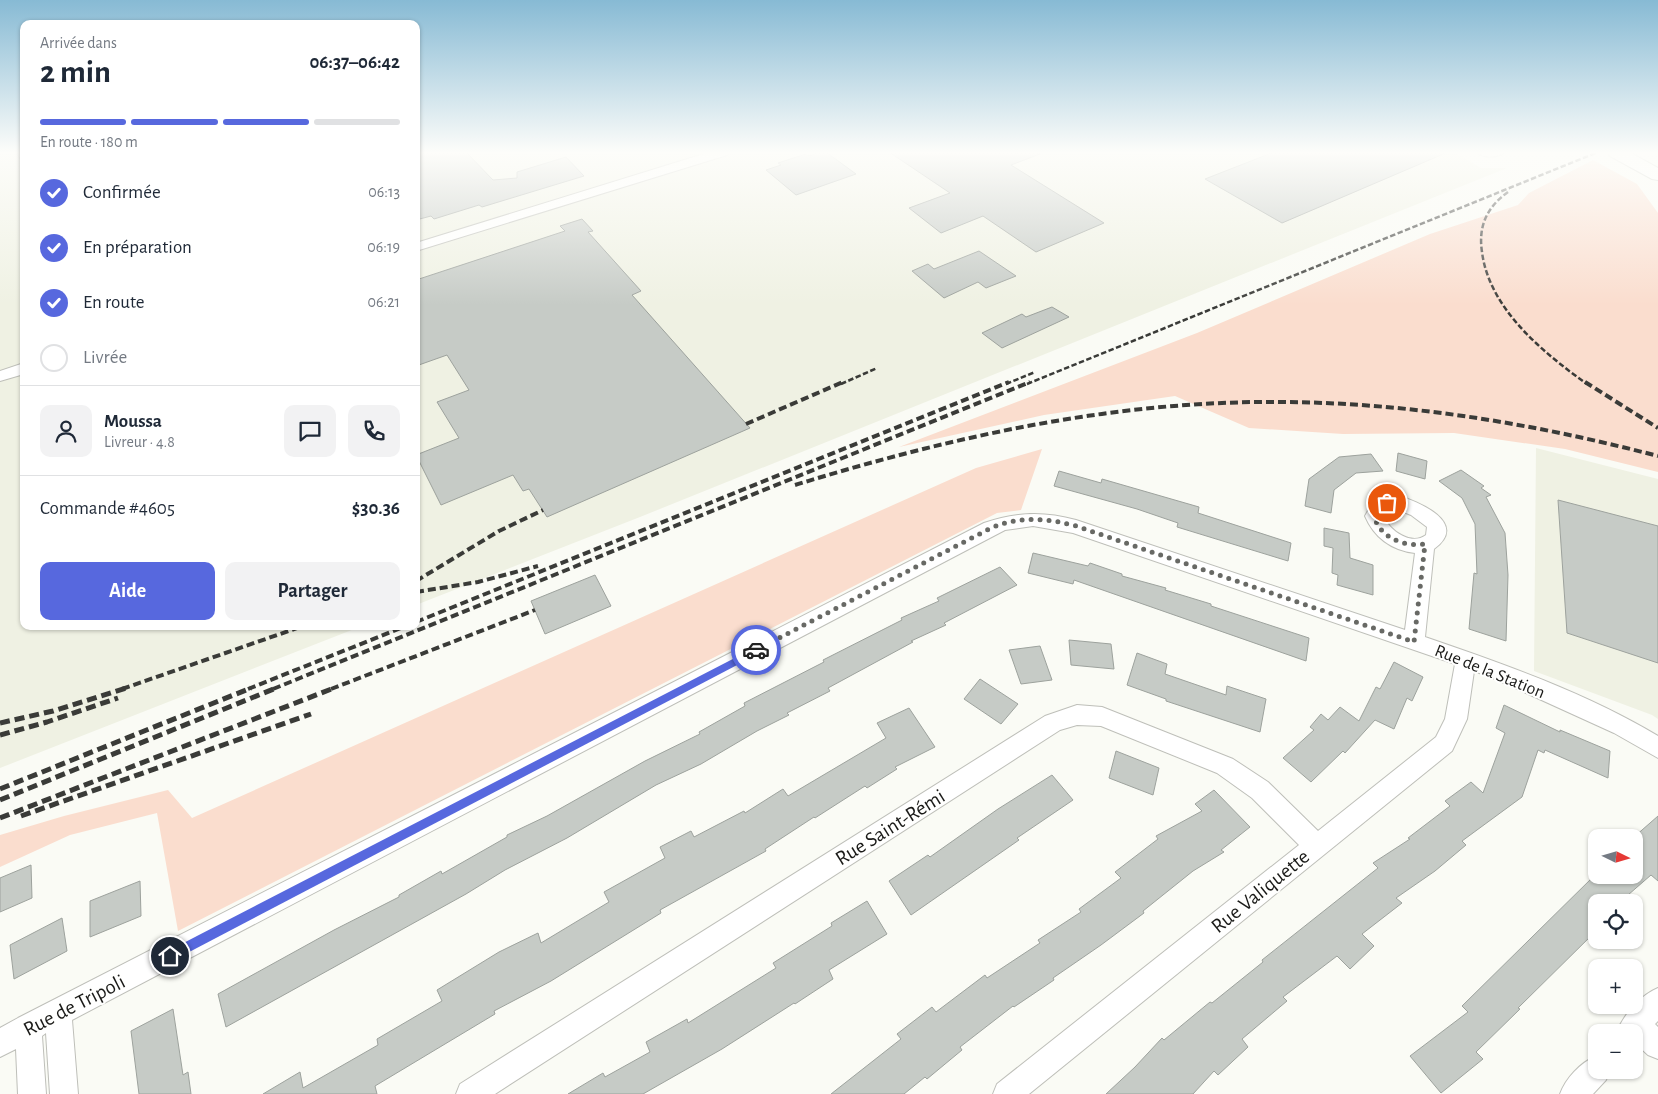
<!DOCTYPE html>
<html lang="fr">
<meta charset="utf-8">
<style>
body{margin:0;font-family:"Alegreya Sans",sans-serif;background:#f2f2f3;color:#1f2937;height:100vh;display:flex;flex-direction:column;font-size:19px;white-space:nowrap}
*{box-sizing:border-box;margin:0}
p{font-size:16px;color:#747a83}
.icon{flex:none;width:28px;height:28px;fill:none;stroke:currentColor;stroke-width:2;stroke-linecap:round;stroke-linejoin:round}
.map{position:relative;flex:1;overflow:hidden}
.sheet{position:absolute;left:20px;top:20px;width:400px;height:610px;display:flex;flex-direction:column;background:#fff;border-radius:10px;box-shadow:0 1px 4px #0004}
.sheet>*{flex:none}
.needle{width:32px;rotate:95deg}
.fabs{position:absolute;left:1588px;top:829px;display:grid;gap:10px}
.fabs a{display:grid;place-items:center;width:55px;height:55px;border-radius:10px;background:#fff;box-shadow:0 1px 4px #0004;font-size:25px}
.pin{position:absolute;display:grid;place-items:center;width:42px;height:42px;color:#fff;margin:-21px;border:2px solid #fff;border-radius:50%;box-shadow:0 1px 5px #0007}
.courier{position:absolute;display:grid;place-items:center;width:50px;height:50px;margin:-25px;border:4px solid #5768de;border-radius:50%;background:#fff;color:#222;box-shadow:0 1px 6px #0007}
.overview em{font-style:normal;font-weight:600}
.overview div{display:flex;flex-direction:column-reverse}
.overview{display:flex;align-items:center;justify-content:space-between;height:85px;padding:0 20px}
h1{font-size:32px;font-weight:600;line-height:38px}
.bar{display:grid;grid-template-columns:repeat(4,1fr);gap:8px 5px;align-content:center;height:60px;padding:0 20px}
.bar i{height:6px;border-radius:4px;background:#e0e1e3}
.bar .current{background:#5768de}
.bar p{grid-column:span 4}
.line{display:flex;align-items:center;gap:12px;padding:0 20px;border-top:1px solid #e0e1e3}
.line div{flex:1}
.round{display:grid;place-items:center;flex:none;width:52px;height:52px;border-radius:10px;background:#f2f2f3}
ol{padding:0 20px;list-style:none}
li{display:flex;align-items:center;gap:15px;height:55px}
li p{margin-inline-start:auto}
li .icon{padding:5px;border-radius:50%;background:#5768de;color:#fff;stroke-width:4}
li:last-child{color:#747a83}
li i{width:28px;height:28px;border:2px solid #e0e1e3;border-radius:50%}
.button{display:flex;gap:10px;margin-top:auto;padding:10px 20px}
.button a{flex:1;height:58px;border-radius:10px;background:#5768de;color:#fff;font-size:20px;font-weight:600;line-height:58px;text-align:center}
.button a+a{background:#f2f2f3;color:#1f2937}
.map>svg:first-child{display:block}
</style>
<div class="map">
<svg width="1658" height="1094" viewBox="0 0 1658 1094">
<rect width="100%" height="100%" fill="#fafbf5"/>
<path fill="#eff1e3" d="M 0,152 L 24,152 L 24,626 L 362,626 L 0,768 Z
M 416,152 L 1454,152 L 1481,168 L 1507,168 L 640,517 L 416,605 Z
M 1536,448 L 1658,479 L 1658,719 L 1652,715 L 1534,671 Z"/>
<path fill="#faddce" d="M 1593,160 L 1637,184 L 1658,213 L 1658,472 L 1565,449 L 1454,433 L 1343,434 L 1249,428 L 1175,396 L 1044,415 L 899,447 L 1197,333 L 1430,234 L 1518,205 L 1529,193 Z
M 1042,449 L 1021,510 L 997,513 L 178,931 L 157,813 L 70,835 L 0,867 L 0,835 L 64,816 L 168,790 L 192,818 L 976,468 Z"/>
<path fill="#c6cbc6" stroke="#9da29d" d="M 416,152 L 466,152 L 493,180 L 517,178 L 517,172 L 566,157 L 584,176 L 482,207 L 479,205 L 434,219 L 431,216 L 416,220 Z
M 820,152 L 826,152 L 856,174 L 796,195 L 766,170 L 781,165 L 778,163 L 806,154 L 809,156 Z
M 889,152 L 1040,152 L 1040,154 L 1011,165 L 1104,223 L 1036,252 L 983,216 L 941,233 L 909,208 L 950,193 Z
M 1274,152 L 1448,152 L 1282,223 L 1205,179 Z
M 582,219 L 593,231 L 588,232 L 641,291 L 632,295 L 750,428 L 547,517 L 529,489 L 523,491 L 513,475 L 441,505 L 416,455 L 459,438 L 437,402 L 469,390 L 447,355 L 416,366 L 416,280 L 565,231 L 560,226 Z
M 979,251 L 1016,276 L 986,288 L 978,282 L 944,298 L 912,271 L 928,264 L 934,269 Z
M 1052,307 L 1069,317 L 1002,348 L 982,333 L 1022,314 L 1026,317 Z
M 1398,453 L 1427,461 L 1425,479 L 1396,471 Z
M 1371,454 L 1383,471 L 1356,473 L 1334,490 L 1331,513 L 1305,506 L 1309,479 L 1339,457 Z
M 1461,470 L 1484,486 L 1481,488 L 1491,495 L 1486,497 L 1505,533 L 1508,575 L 1506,641 L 1469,629 L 1474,573 L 1477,574 L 1475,524 L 1462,498 L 1439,481 Z
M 1059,471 L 1101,483 L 1102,479 L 1199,507 L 1198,513 L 1291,543 L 1288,561 L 1177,527 L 1178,523 L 1137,509 L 1054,486 Z
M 1558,500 L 1658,526 L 1658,663 L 1567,633 Z
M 1324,528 L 1349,533 L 1350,558 L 1373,565 L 1373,595 L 1337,585 L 1338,575 L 1332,573 L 1333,548 L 1324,546 Z
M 1033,553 L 1088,566 L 1090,563 L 1122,574 L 1122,576 L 1166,588 L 1165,590 L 1211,604 L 1211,606 L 1309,638 L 1306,661 L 1074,580 L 1073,584 L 1028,573 Z
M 1000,567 L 1017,585 L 944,623 L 946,625 L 911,641 L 913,642 L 828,688 L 830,691 L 787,713 L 789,715 L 757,731 L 701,764 L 656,785 L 567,838 L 505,870 L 466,894 L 226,1027 L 218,994 L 334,930 L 399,897 L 399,895 L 441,871 L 442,874 L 507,837 L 507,835 L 547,816 L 645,761 L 700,734 L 699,732 L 745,706 L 744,703 L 824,662 L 823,660 L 902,620 L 901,618 L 939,601 L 937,598 Z
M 595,575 L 611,606 L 545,634 L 531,601 Z
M 1069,640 L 1111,644 L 1114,669 L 1071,665 Z
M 1040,646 L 1052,680 L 1021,684 L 1009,650 Z
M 1137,653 L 1167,664 L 1165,674 L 1226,695 L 1227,686 L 1266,699 L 1260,732 L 1166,701 L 1166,699 L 1127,685 Z
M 1394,662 L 1423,677 L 1412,701 L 1407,698 L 1394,729 L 1375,720 L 1345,753 L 1343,751 L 1311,782 L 1283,758 L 1314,730 L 1310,727 L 1321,714 L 1328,720 L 1340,707 L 1359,721 L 1376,687 L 1380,689 Z
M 980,679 L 1018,704 L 1001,724 L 964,699 Z
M 1504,705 L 1560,732 L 1560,730 L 1610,751 L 1608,778 L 1545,750 L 1544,753 L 1538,750 L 1522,797 L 1462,841 L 1466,845 L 1435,871 L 1396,898 L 1402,903 L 1362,934 L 1374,946 L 1350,969 L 1337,956 L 1283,997 L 1287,1001 L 1242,1039 L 1248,1047 L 1218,1075 L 1214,1071 L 1193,1094 L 1106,1094 L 1135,1067 L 1162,1038 L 1164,1040 L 1210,1002 L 1212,1003 L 1263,962 L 1262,960 L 1378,868 L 1373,863 L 1410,839 L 1408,838 L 1450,806 L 1445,801 L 1471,782 L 1483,793 L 1505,733 L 1496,728 Z
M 909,708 L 935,747 L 895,767 L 897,769 L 867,788 L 865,786 L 815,818 L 814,817 L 765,849 L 766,851 L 660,910 L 661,913 L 551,981 L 494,1011 L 495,1014 L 375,1086 L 377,1094 L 263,1094 L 300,1072 L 303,1088 L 378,1045 L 377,1039 L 442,1001 L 437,990 L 499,952 L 538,933 L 541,943 L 609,902 L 604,892 L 665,858 L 660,847 L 691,831 L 694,837 L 744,811 L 745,813 L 783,789 L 788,796 L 886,738 L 877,723 Z
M 1116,751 L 1159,768 L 1153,795 L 1109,778 Z
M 1052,775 L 1073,800 L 1017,838 L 1019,840 L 911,915 L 889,881 L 928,855 L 930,857 L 998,809 Z
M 1214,790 L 1250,827 L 1221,850 L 1224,852 L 1193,871 L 1143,911 L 1144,913 L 1101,945 L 1053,978 L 1054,980 L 1014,1007 L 1013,1006 L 960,1047 L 962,1050 L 927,1079 L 925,1077 L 904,1094 L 831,1094 L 901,1039 L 897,1034 L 932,1007 L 936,1012 L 985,975 L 987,978 L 1040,943 L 1038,940 L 1081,912 L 1079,909 L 1121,878 L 1115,872 L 1158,839 L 1156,836 L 1202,811 L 1195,804 Z
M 1658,816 L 1658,881 L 1651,875 L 1628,895 L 1637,902 L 1596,902 L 1596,931 L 1518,1008 L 1520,1009 L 1476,1052 L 1483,1059 L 1441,1093 L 1410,1056 L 1468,1012 L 1462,1006 L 1595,875 L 1634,875 L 1634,837 Z
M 31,865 L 32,898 L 0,912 L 0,878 Z
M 140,881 L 141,916 L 90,937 L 90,901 Z
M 867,901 L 887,934 L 829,970 L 833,979 L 795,1004 L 794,1003 L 722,1049 L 643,1094 L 568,1094 L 603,1073 L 605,1077 L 650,1052 L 646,1042 L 687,1019 L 688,1023 L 776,968 L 773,963 L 832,926 L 831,923 Z
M 62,918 L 67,951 L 14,979 L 10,945 Z
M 173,1009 L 183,1075 L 188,1072 L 191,1094 L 139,1094 L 131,1031 Z"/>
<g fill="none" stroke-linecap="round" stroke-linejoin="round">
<g stroke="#bebfb9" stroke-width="2">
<path id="street" d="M 17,152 L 24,152 L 24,159 L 20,158 Z
M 710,152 L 729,152 L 727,155 L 416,251 L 416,243 Z
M 1476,152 L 1505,152 C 1499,158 1482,158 1476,152 Z
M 24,363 L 24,374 L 0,381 L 0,371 Z
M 1396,495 C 1418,501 1470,523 1434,549 L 1425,637 C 1504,664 1586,693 1658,736 L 1658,758 L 1614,733 L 1493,678 L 1474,671 L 1467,719 L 1452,751 L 1029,1094 L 993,1094 L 997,1084 L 1299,845 L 1252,798 L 1217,773 L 1101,726 L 1077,725 L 1060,730 L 495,1094 L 456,1094 L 460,1084 L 1045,716 L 1077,705 L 1102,707 L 1233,759 L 1268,782 L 1318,831 L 1436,737 L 1445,719 L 1455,664 L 1073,533 L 1033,526 L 1005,530 L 72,1020 L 78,1094 L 50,1094 L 46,1033 L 42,1036 L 46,1094 L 18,1094 L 16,1049 L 0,1057 L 0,1028 L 18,1018 L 984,523 C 1016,512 1044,511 1076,520 L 1405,630 L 1415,553 C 1391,550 1374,537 1365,516 L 1373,502 ZM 1396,509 L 1411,515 L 1427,527 L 1426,535 C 1411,546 1390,531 1383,516 C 1385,510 1390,509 1396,509 Z
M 1658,988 L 1658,1021 L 1655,1024 L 1658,1027 L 1658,1059 L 1648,1055 L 1635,1043 L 1634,1044 L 1634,1032 L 1617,1032 C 1623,1015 1641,995 1658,988 Z
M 1596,1056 L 1596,1070 L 1610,1070 L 1606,1080 L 1593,1094 L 1560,1094 C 1566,1078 1580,1063 1596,1056 Z"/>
</g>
<g stroke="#bebfb9" stroke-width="2">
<path id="highway" d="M 1607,152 L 1629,152 L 1658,168 L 1658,180 L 1652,179 L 1610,156 Z"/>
</g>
<use href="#street" fill="#fff" fill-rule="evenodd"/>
<use href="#highway" fill="#fff" fill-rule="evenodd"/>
<path stroke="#3a3b38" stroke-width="2.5" stroke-dasharray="5.5 2.5" stroke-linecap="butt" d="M 1508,192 C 1487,207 1478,226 1482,252 C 1489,308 1542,352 1587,384
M 841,384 L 877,368
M 1006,384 L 1035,372
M 1027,384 L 1598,152"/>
<path stroke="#3a3b38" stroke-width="4" stroke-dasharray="8 4" stroke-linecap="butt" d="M 1585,382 L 1658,428
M 746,424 L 843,382
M 795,485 C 954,436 1117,400 1284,402 C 1411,403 1535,424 1658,456
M 416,581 L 499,531 L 543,510
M 416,592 L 478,582 L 538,566
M 416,622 L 1009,382
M 122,689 L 303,626
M 248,689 L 406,626
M 273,689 L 1030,382
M 331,689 L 535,610"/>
<path stroke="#3a3b38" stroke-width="5" stroke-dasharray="10 5" stroke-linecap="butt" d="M 0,723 L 53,711 L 126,688
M 0,735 L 47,722 L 118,698
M 0,789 L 251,688
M 0,800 L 276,688
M 21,816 L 311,714
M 0,818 L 334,688"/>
</g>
<linearGradient id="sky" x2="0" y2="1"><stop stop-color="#87bad4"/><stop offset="0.5" stop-color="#fdfdfa"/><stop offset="1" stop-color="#fdfdfa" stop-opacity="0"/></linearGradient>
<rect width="1658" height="305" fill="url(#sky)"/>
<path fill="#5768de" d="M 756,647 L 760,648 L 760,653 L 174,960 L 170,961 L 166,960 L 164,956 L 166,952 Z"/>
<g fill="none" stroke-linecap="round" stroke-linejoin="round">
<path stroke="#686965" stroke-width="5" stroke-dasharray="0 9" d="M 756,650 L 991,528 C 1019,516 1047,518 1076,526 L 1414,642 L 1425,544 C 1404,547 1380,538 1374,516 L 1380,505 L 1387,503"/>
</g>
<g text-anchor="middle" stroke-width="4" stroke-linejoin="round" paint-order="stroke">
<g font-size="18" fill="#1a1a18" stroke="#fffffe">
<text transform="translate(1490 671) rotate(22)" y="6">Rue de la Station</text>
</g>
<g font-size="21" fill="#1a1a18" stroke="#fffffe">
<text transform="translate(890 827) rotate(-32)" y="7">Rue Saint-Rémi</text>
<text transform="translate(1260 891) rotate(-39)" y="7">Rue Valiquette</text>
<text transform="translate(74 1005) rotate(-27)" y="7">Rue de Tripoli</text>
</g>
</g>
</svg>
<div class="fabs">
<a><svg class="needle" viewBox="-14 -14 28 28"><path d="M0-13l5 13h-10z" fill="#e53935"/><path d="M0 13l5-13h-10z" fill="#747a83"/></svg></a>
<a><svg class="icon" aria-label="locate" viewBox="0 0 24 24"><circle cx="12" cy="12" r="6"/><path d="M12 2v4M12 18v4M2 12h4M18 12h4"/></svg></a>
<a>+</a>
<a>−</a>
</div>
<div class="pin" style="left:1387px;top:503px;background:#ea580c"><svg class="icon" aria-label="bag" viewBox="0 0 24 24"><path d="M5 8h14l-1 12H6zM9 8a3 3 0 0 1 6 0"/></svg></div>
<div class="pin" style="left:170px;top:956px;background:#1f2937"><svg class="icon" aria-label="home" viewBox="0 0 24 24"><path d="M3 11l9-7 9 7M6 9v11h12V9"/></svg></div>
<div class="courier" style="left:756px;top:650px"><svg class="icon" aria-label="car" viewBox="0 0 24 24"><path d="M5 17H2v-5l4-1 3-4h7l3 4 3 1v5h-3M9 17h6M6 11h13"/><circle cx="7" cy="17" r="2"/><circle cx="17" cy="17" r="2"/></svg></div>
<section class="sheet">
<div class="overview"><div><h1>2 min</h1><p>Arrivée dans</p></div><em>06:37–06:42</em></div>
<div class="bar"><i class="current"></i><i class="current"></i><i class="current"></i><i></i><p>En route · 180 m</p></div>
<ol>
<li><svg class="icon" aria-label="check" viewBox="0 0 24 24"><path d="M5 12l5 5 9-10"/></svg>Confirmée<p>06:13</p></li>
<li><svg class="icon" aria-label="check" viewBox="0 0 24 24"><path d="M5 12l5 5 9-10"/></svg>En préparation<p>06:19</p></li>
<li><svg class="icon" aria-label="check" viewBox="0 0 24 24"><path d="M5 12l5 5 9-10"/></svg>En route<p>06:21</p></li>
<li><i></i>Livrée</li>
</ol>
<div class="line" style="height:90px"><a class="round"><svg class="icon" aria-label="person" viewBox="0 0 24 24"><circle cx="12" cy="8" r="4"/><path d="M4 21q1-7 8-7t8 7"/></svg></a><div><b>Moussa</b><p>Livreur · 4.8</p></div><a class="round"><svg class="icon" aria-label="chat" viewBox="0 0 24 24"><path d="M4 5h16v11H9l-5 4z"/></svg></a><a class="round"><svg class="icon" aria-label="phone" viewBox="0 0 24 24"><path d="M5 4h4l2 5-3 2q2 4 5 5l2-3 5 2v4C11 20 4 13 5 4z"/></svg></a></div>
<div class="line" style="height:65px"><div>Commande #4605</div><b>$30.36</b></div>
<div class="button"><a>Aide</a><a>Partager</a></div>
</section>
</div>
